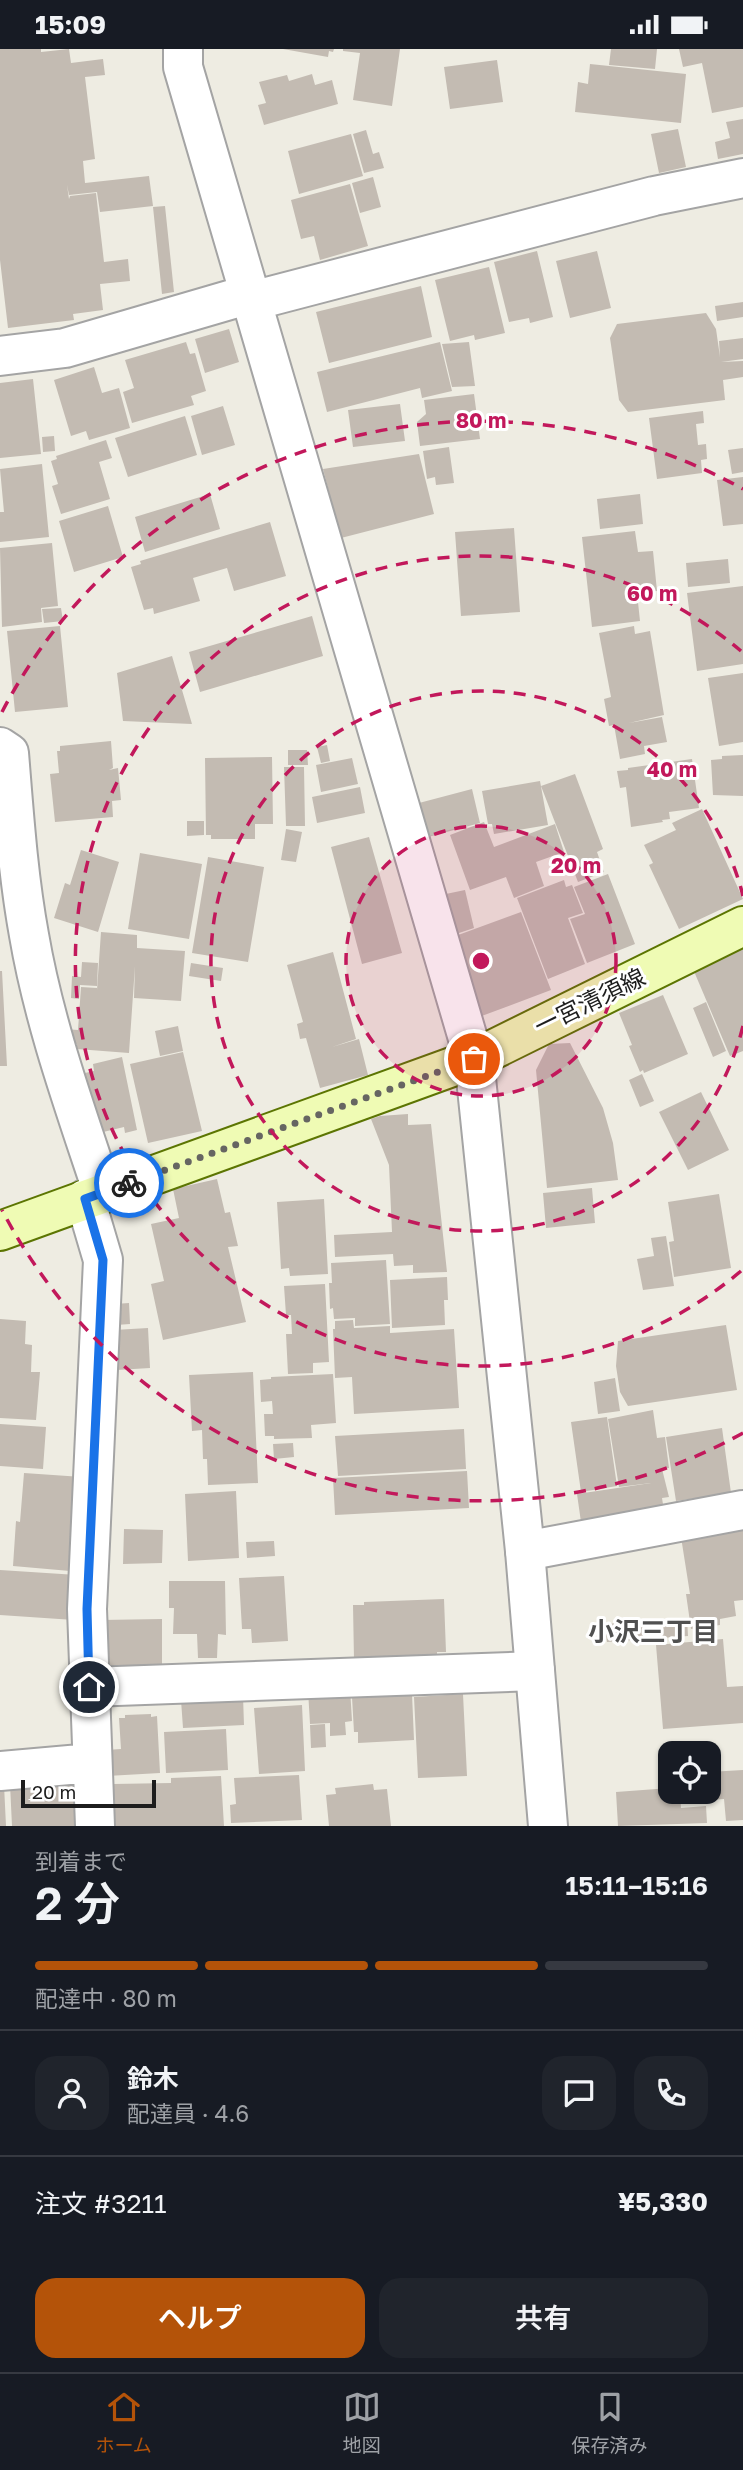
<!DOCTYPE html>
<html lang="ja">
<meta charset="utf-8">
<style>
body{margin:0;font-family:"Golos Text","Noto Sans JP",sans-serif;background:#20242c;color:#f1f3f6;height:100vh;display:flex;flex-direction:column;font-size:26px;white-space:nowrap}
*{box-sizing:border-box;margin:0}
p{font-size:23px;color:#9ea1a6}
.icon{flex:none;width:38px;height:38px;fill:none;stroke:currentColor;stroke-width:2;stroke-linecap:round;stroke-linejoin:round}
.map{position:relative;height:1777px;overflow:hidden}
.panel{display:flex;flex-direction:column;background:#171b24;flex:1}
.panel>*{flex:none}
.controls{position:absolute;left:658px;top:1692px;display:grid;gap:14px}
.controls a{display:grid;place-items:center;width:63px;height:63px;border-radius:14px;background:#171b24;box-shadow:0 2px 5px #0004;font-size:35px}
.scale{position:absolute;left:21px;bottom:18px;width:135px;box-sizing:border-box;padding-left:7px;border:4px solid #1d1d1d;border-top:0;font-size:19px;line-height:24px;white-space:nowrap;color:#1d1d1d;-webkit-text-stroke:5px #fff;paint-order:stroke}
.pin{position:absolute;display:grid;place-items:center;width:60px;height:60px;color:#fff;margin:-30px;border:4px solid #fff;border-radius:50%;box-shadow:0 2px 7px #0007}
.courier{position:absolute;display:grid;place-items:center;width:70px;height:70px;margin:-35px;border:5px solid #1a73e8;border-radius:50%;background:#fff;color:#222;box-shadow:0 2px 9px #0007}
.head em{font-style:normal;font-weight:600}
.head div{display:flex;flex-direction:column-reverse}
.head{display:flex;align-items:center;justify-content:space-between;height:119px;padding:0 35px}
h1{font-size:46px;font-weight:600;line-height:52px}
.bar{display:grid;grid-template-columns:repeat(4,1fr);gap:10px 7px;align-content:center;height:84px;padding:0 35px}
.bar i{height:9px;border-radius:5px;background:#363941}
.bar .selected{background:#b45309}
.bar p{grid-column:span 4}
.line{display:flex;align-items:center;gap:18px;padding:0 35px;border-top:2px solid #363941}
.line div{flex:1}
.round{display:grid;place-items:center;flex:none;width:74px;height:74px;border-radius:21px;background:#20242c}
.cta{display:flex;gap:14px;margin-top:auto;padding:14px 35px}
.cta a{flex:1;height:80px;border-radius:21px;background:#b45309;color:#fff;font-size:28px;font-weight:600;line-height:80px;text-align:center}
.cta a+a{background:#20242c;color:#f1f3f6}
.status{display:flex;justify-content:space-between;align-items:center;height:49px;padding:0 35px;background:#171b24;direction:ltr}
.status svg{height:19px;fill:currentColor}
.dock{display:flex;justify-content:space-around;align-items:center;height:98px;border-top:2px solid #363941;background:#171b24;font-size:19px;color:#9ea1a6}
.dock a{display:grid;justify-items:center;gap:4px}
.dock .selected{color:#b45309}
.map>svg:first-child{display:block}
</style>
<div class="status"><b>15:09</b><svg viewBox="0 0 49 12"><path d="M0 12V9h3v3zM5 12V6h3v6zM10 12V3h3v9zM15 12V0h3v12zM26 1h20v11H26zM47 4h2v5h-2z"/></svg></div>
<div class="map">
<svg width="743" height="1777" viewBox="0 0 743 1777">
<rect width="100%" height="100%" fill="#eeece2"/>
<path fill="#c3bbb2" d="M 0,0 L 41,0 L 41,3 L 69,0 L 71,14 L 103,10 L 105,26 L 85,28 L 95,110 L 83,112 L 85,134 L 149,127 L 153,157 L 100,163 L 97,143 L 69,146 L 67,136 L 69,150 L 70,147 L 96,144 L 104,213 L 128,210 L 130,232 L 100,235 L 103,261 L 73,265 L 74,271 L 8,279 L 0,211 Z
M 283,0 L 334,0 L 333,3 L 329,2 L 328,8 Z
M 343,0 L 400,0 L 392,57 L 353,51 L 360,4 L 343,2 Z
M 611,0 L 657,0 L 655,20 L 609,16 Z
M 679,0 L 743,0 L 743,58 L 712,64 L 702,14 L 683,18 Z
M 497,11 L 503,53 L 450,60 L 444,18 Z
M 590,15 L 686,25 L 681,74 L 575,63 L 578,33 L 588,35 Z
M 312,25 L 315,36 L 332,31 L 338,55 L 264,76 L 258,56 L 266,54 L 259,33 L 287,26 L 289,32 Z
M 743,70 L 743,105 L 718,110 L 715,93 L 730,89 L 726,73 Z
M 678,80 L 686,118 L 659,124 L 651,85 Z
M 366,81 L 373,105 L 379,103 L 384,119 L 364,124 L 353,85 Z
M 351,85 L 363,127 L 299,145 L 288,102 Z
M 373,128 L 381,158 L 360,164 L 352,134 Z
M 350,135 L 368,197 L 320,211 L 314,187 L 301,190 L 291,151 Z
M 165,157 L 174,243 L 162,245 L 153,158 Z
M 537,202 L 553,268 L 530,274 L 529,269 L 509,273 L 494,213 Z
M 597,202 L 611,259 L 570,269 L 556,212 Z
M 489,218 L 505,284 L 475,291 L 474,286 L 450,292 L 435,231 Z
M 421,237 L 432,288 L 329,314 L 316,263 Z
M 743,253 L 743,268 L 717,272 L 715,257 Z
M 706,264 L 716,280 L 720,308 L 719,292 L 743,289 L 743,310 L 721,313 L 743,312 L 743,328 L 723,331 L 725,351 L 628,363 L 619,351 L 610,289 L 617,275 Z
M 229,280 L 239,313 L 205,324 L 195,290 Z
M 186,293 L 190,305 L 195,304 L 206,342 L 191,347 L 194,356 L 132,374 L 123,343 L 134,339 L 125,311 Z
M 440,293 L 452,342 L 422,349 L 420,339 L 327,363 L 317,323 Z
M 469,293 L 475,337 L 452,338 L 442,295 Z
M 94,318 L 102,344 L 119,339 L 130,379 L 89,391 L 86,382 L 71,387 L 54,331 Z
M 33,330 L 41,405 L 0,409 L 0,334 Z
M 474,345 L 480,390 L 420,397 L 417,373 L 426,365 L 424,351 Z
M 400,355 L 405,392 L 353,398 L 348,361 Z
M 223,357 L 235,396 L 202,406 L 191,367 Z
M 703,362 L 704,374 L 696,375 L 698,396 L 706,395 L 707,410 L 701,411 L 702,424 L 657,430 L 649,369 Z
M 185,367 L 197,406 L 128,428 L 115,389 Z
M 54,387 L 55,402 L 43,403 L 42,388 Z
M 106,391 L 112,409 L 99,413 L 110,450 L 61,465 L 52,437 L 58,435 L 51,412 L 57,410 L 56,407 Z
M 449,398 L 454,434 L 436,436 L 435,428 L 427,430 L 423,402 Z
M 743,399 L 743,423 L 732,425 L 728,401 Z
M 419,405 L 434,465 L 341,489 L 323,420 Z
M 42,415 L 49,488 L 0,493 L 0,463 L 4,463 L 0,420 Z
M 743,428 L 743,475 L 723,477 L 717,431 Z
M 210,445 L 220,480 L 145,503 L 135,468 Z
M 640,445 L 643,475 L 600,480 L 597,450 Z
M 108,457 L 123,508 L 74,523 L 59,472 Z
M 270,473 L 286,527 L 234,542 L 227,519 L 193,529 L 200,552 L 154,565 L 153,559 L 144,561 L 131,518 L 141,515 L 140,512 Z
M 514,479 L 520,563 L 461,567 L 455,483 Z
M 635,482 L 638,503 L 653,502 L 657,542 L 637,544 L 640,572 L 592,578 L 582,488 Z
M 52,494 L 58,557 L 41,559 L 42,573 L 2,578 L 0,499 Z
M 728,510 L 730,534 L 688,538 L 686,514 Z
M 743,537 L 743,615 L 697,622 L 687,544 Z
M 61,559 L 63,572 L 44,574 L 42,560 Z
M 312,567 L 323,607 L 200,643 L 189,603 Z
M 60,577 L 68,658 L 15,663 L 7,582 Z
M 634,577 L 635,585 L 650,582 L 664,666 L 629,674 L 662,668 L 667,693 L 644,697 L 645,705 L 620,710 L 614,676 L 609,677 L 604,650 L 611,648 L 599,584 Z
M 172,607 L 192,675 L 123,672 L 117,624 Z
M 743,624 L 743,693 L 719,697 L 708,629 Z
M 111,692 L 113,719 L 109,721 L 118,719 L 121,751 L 112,752 L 113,768 L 55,773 L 50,725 L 59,724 L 57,702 L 60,702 L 60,697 Z
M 327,696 L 330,712 L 321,714 L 317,698 Z
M 288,701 L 307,701 L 308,716 L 288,716 Z
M 743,706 L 743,747 L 713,746 L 711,711 L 722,710 L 722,707 Z
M 272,708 L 273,775 L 255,775 L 255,790 L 211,790 L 211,786 L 206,786 L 205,709 Z
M 352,709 L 358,735 L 321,743 L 316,716 Z
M 692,710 L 699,759 L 669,763 L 670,770 L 662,771 L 663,773 L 631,778 L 626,738 L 620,739 L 617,722 L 628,721 L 628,719 Z
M 284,718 L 304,718 L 305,777 L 286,777 Z
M 575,725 L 603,800 L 597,803 L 604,823 L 578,833 L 541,737 Z
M 540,732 L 548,776 L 494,785 L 492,775 L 488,775 L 482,742 Z
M 360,738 L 365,764 L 317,774 L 312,748 Z
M 472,740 L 480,774 L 428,788 L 419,754 Z
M 702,760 L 743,850 L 679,880 L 649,816 L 653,814 L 644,796 L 676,781 L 672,774 Z
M 187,772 L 204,772 L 204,786 L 187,787 Z
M 484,773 L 494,798 L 555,775 L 564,803 L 536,813 L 544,837 L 514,849 L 506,828 L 470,841 L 450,786 Z
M 286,780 L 302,783 L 296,813 L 281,811 Z
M 369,788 L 402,904 L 362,915 L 331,798 Z
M 81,801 L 119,813 L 98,883 L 54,869 L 65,834 L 70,836 Z
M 140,804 L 202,815 L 189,890 L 128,880 Z
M 208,808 L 264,818 L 248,913 L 192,904 Z
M 608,825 L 635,895 L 587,914 L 570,870 L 585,865 L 574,838 Z
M 564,831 L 566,838 L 572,836 L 583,864 L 568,869 L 585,915 L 548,930 L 517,849 Z
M 465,841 L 474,879 L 450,887 L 441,846 Z
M 521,863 L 551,941 L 479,968 L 450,889 Z
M 101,883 L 137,886 L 137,899 L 185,902 L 181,952 L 134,949 L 135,917 L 129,1004 L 77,1000 L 77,995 L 63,994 L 64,980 L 78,981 L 81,938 L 97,939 L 97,941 Z
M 743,898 L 743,1002 L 730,1007 L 693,920 Z
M 333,903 L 356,990 L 332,998 L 359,990 L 368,1026 L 320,1039 L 306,989 L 300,990 L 297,975 L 303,973 L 287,916 Z
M 82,913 L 98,914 L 97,937 L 80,936 L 79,950 L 71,949 L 72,927 L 81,928 Z
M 191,914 L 223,919 L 221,932 L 189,927 Z
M 0,922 L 2,922 L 7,1017 L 0,1017 Z
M 663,946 L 688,1005 L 644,1024 L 643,1021 L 640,1023 L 629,997 L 632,996 L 619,964 Z
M 706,953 L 726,1002 L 713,1008 L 693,959 Z
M 178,977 L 183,1002 L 160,1007 L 155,982 Z
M 570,994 L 603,1059 L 613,1094 L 618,1131 L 547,1139 L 536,1021 L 549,995 Z
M 183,1003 L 202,1082 L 148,1094 L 130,1015 Z
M 122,1008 L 137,1081 L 125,1084 L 124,1078 L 99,1084 L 85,1024 L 94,1022 L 93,1015 Z
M 642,1025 L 654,1052 L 640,1058 L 629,1031 Z
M 701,1043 L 729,1101 L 688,1121 L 659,1063 Z
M 408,1065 L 408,1076 L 431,1075 L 447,1223 L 413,1224 L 413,1216 L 394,1217 L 393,1205 L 335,1208 L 334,1186 L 392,1183 L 389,1116 L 371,1070 L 380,1067 Z
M 217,1130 L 225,1164 L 230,1163 L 238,1197 L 228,1198 L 246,1273 L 163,1291 L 151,1235 L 164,1232 L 151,1175 L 179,1169 L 173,1140 Z
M 592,1139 L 595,1174 L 546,1179 L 543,1144 Z
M 719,1145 L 731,1219 L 674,1228 L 669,1193 L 674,1192 L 668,1153 Z
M 324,1150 L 328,1225 L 290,1227 L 289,1219 L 281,1220 L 277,1153 Z
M 666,1187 L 674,1237 L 643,1241 L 637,1210 L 654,1207 L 651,1189 Z
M 386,1211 L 390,1275 L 355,1277 L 355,1269 L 334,1270 L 333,1259 L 330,1260 L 329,1234 L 332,1234 L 331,1214 Z
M 447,1228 L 448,1251 L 444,1251 L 445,1276 L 392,1279 L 390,1231 Z
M 325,1235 L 329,1313 L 313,1314 L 313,1324 L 288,1325 L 286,1285 L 292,1285 L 291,1266 L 286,1266 L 284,1237 Z
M 129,1254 L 130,1275 L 116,1276 L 115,1255 Z
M 0,1270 L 26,1272 L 25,1295 L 32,1296 L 31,1323 L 40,1323 L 36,1371 L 0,1369 Z
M 353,1271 L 354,1279 L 390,1277 L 390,1284 L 454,1280 L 459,1359 L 354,1365 L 352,1328 L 335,1329 L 333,1280 L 335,1280 L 335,1272 Z
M 726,1276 L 737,1341 L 628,1357 L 620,1343 L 616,1317 L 618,1292 Z
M 148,1279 L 150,1319 L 117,1321 L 114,1281 Z
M 253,1323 L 258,1434 L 208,1436 L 207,1410 L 203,1410 L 202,1381 L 192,1382 L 189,1326 Z
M 333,1325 L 336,1374 L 311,1376 L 312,1389 L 274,1390 L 274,1387 L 265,1387 L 264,1365 L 273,1365 L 272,1352 L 261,1353 L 260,1331 L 271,1330 L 271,1328 Z
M 615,1329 L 620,1362 L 598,1365 L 594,1333 Z
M 653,1361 L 657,1389 L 665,1388 L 669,1419 L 662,1420 L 669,1448 L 662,1449 L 665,1468 L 582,1480 L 577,1445 L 651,1434 L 619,1438 L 608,1370 Z
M 607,1368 L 617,1437 L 581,1443 L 571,1373 Z
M 0,1375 L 46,1378 L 43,1420 L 0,1417 Z
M 722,1379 L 731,1444 L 676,1452 L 666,1388 Z
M 464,1380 L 466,1420 L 338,1427 L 335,1387 Z
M 293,1394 L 294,1408 L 274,1410 L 273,1395 Z
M 467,1422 L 469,1459 L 335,1466 L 333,1429 Z
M 24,1424 L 82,1428 L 70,1522 L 13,1517 L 16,1472 L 20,1473 Z
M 236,1442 L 239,1509 L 188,1512 L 185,1445 Z
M 743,1479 L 743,1551 L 734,1552 L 736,1567 L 720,1570 L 720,1576 L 691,1580 L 686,1545 L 690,1545 L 681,1488 Z
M 124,1480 L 163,1481 L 162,1514 L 123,1515 Z
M 274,1492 L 275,1507 L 247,1509 L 246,1493 Z
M 0,1521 L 77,1526 L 74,1571 L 0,1566 Z
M 284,1527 L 288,1592 L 252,1594 L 251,1580 L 242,1580 L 239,1529 Z
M 169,1532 L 225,1532 L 226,1586 L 218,1585 L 217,1609 L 198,1609 L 197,1585 L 173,1585 L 174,1559 L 169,1559 Z
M 444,1550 L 446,1603 L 437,1603 L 437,1609 L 354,1611 L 353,1556 L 364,1556 L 364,1553 Z
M 687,1569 L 688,1587 L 607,1593 L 605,1575 Z
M 162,1570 L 162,1617 L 129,1623 L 129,1617 L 101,1617 L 101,1571 Z
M 723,1590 L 727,1638 L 743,1637 L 743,1674 L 663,1680 L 656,1596 Z
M 350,1639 L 352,1672 L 345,1673 L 346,1686 L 330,1687 L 330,1674 L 310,1675 L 308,1641 Z
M 412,1645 L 414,1691 L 358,1694 L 358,1683 L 354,1683 L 352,1648 Z
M 463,1645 L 467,1727 L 418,1729 L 414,1648 Z
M 243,1647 L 244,1676 L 183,1679 L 181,1651 Z
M 302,1656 L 305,1722 L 259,1725 L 254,1659 Z
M 151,1665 L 151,1668 L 157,1667 L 160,1724 L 107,1727 L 106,1701 L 121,1700 L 119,1669 L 125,1669 L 125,1666 Z
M 325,1675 L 326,1698 L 311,1699 L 310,1676 Z
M 226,1680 L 228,1721 L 166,1724 L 164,1683 Z
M 743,1721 L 743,1771 L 726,1772 L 724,1750 L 696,1752 L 695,1743 L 709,1743 L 709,1723 Z
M 299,1726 L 302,1771 L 231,1774 L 230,1756 L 236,1755 L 234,1729 Z
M 221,1727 L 224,1777 L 115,1777 L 115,1772 L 101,1772 L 100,1740 L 113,1740 L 113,1735 L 171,1734 L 171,1729 Z
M 48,1733 L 48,1738 L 73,1737 L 75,1777 L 12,1777 L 10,1735 Z
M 373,1735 L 374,1741 L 387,1740 L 391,1777 L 329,1777 L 326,1746 L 336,1745 L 335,1739 Z
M 0,1736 L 4,1736 L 6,1777 L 0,1777 Z
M 670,1739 L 670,1743 L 680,1743 L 681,1759 L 706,1757 L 707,1774 L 618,1777 L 616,1743 Z"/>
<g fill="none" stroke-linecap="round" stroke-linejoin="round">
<g stroke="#a4a4a4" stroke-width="42">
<path id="minor" d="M 183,0 L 183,18 L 474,1010
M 252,252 L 654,147 L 743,129
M 0,307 L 65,299 L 250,245
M 0,698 L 9,704 C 14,765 18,826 29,886 C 44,974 75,1059 103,1144
M 85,1150 L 103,1211 L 87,1560 L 95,1777
M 525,1502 L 743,1461
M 89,1638 L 535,1622
M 0,1722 L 92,1714"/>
</g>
<g stroke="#a4a4a4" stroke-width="42">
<path id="tertiary" d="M 474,1010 L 525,1502 L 548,1777"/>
</g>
<g stroke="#5c7502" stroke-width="42">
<path id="secondary" d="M 0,1182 L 474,1010 L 743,877"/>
</g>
<use href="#minor" stroke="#fff" stroke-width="38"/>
<use href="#tertiary" stroke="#fff" stroke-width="38"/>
<use href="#secondary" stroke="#effbb4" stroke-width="38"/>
</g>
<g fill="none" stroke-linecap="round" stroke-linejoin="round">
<path stroke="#666562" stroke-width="7" stroke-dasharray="0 12.6" d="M 129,1134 L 474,1010"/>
<path stroke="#1a73e8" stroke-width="9" d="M 89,1638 L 87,1560 L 103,1211 L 85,1150 L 129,1134"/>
</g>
<circle cx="481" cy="912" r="135" fill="#c2185b" fill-opacity=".12"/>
<g fill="none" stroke="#c2185b" stroke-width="3.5" stroke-dasharray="12 9">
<circle cx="481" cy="912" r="135"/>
<path d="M743 977A270 270 0 1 1 743 847"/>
<path d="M741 1222A405 405 0 1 1 741 602"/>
<path d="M743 1384A540 540 0 0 1 2 1161M2 663A540 540 0 0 1 743 440"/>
</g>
<g text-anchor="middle" stroke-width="6" stroke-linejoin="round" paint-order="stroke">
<g font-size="24" fill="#1d1d1d" stroke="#fff">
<text transform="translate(590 953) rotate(-26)" y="8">一宮清須線</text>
</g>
<g font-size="26" font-weight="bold" fill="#505050" stroke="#fff">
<text x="653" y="1592">小沢三丁目</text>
</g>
</g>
<circle cx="481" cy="912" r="10" fill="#c2185b" stroke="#fff" stroke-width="3.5"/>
<g font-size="21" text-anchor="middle" font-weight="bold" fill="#c2185b" stroke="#fff" stroke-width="6" stroke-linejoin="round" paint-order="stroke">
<text x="481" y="379">80 m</text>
<text x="652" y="552">60 m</text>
<text x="672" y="728">40 m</text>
<text x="576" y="824">20 m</text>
</g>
</svg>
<div class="controls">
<a><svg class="icon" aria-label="locate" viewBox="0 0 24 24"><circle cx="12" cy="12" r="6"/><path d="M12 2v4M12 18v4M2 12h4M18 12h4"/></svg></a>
</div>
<div class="scale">20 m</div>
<div class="pin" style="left:474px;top:1010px;background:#ea580c"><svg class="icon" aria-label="bag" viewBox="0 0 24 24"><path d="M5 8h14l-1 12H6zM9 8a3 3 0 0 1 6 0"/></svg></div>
<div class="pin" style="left:89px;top:1638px;background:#1f2937"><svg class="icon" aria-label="home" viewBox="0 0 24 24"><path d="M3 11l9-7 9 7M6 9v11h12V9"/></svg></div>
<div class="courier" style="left:129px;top:1134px"><svg class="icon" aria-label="bike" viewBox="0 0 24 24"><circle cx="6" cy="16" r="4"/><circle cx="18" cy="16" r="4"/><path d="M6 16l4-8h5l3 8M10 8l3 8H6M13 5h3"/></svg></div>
</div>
<section class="panel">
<div class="head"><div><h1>2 分</h1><p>到着まで</p></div><em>15:11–15:16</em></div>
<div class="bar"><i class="selected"></i><i class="selected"></i><i class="selected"></i><i></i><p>配達中 · 80 m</p></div>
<div class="line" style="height:126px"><a class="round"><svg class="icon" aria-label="person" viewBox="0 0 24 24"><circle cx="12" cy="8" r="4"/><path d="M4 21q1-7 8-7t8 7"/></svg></a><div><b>鈴木</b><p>配達員 · 4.6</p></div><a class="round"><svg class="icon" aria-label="chat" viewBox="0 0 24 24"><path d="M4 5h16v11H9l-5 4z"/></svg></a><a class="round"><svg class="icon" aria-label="phone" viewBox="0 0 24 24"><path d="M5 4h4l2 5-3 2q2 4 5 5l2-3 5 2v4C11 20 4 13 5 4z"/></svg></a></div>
<div class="line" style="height:91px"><div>注文 #3211</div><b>¥5,330</b></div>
<div class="cta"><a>ヘルプ</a><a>共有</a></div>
</section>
<nav class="dock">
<a class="selected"><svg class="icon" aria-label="home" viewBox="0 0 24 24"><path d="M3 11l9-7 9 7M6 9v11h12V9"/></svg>ホーム</a>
<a><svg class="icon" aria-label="map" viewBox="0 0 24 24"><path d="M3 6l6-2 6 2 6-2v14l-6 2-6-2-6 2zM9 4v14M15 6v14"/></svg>地図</a>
<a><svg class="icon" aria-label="saved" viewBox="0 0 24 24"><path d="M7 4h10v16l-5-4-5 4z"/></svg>保存済み</a>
</nav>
